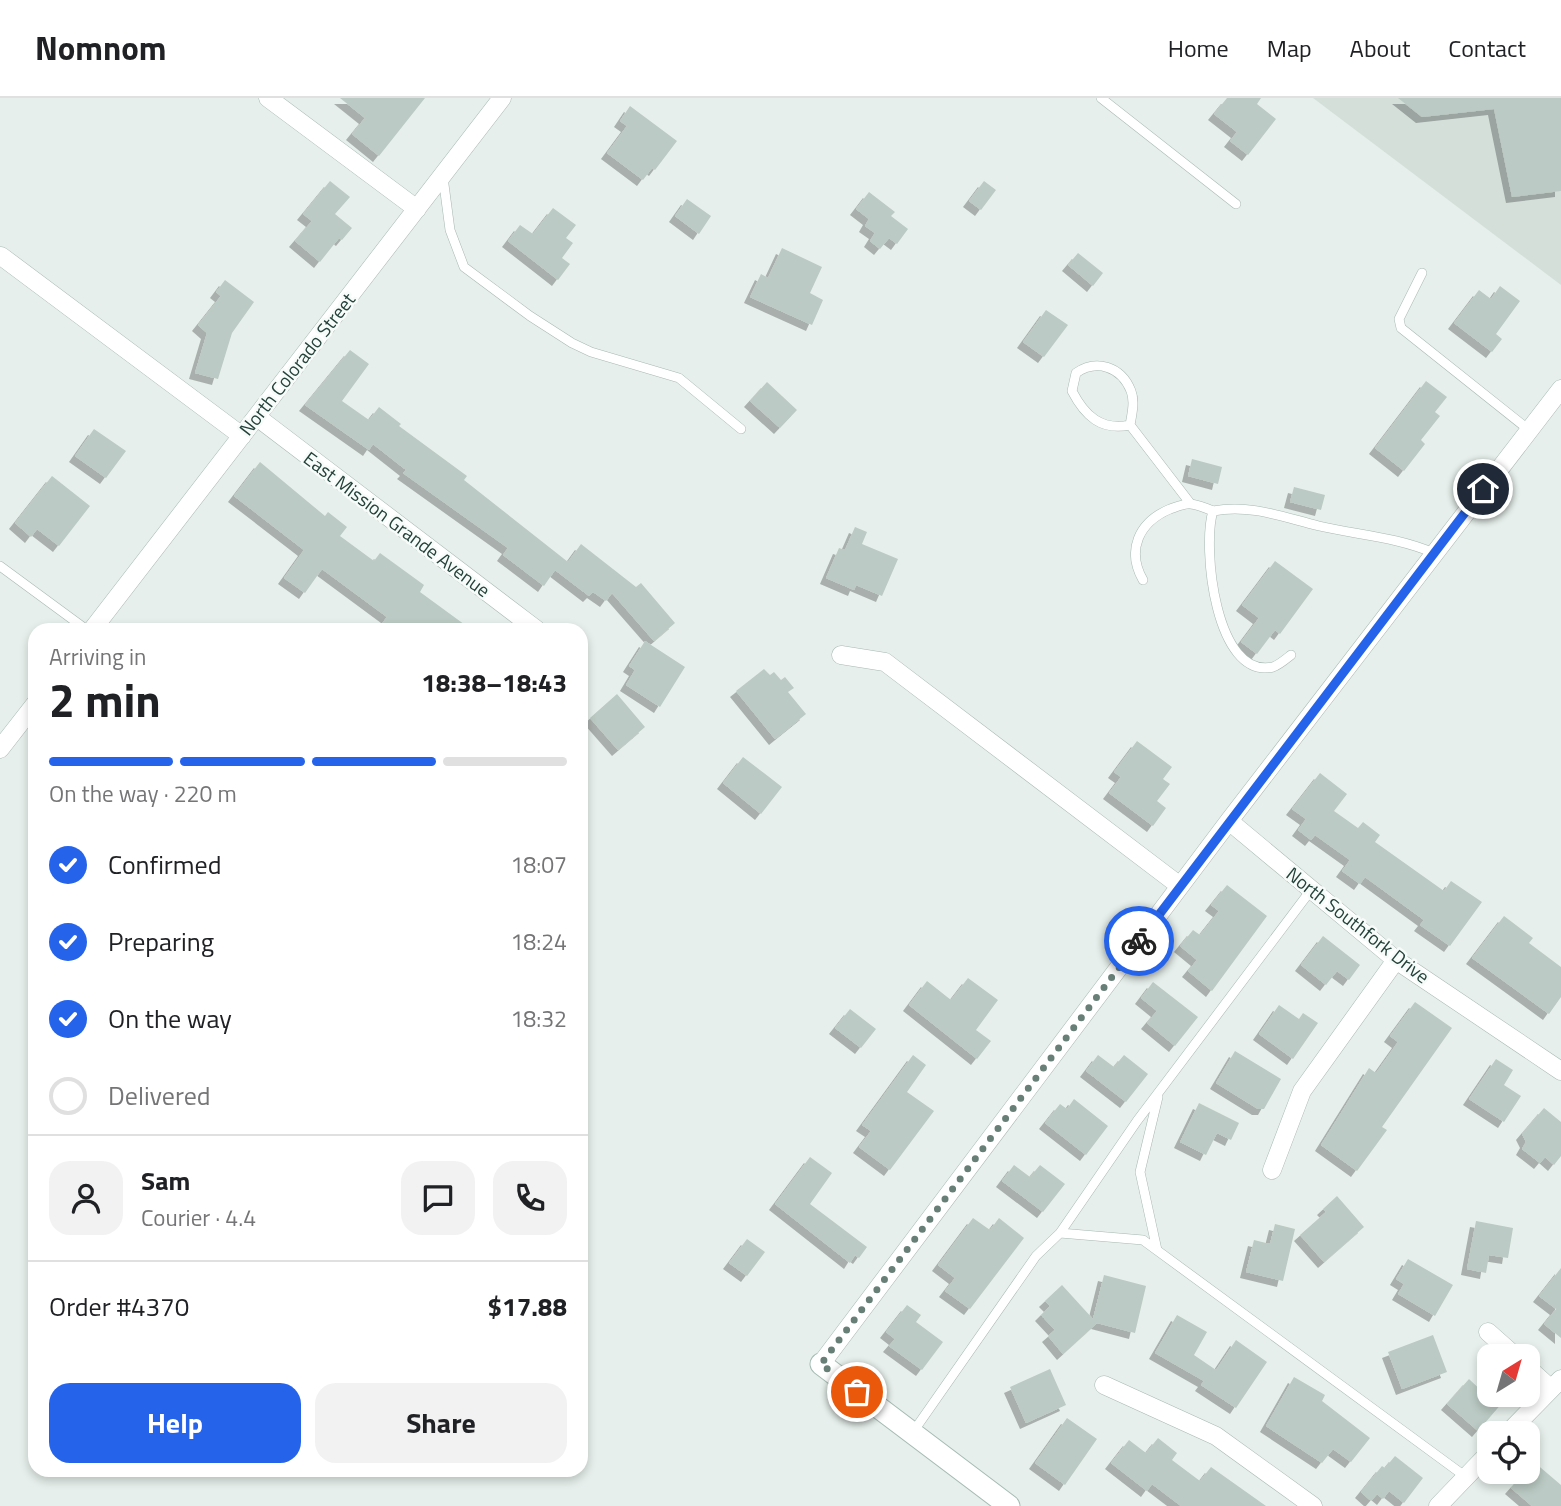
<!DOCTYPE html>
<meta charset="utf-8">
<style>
body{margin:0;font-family:"Titillium Web",sans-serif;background:#f2f2f2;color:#202124;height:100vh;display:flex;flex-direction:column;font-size:26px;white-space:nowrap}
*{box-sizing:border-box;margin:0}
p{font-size:23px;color:#757577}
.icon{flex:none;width:38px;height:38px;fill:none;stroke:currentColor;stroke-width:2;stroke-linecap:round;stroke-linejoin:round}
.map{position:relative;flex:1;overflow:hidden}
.sheet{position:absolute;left:28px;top:525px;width:560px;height:854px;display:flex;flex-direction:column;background:#fff;border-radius:21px;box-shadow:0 4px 10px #0003}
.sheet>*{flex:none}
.needle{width:46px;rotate:37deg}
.controls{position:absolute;left:1477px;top:1246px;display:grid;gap:14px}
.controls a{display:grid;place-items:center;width:63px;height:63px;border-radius:14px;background:#fff;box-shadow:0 4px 10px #0003;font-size:35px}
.pin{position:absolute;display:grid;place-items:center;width:60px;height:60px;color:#fff;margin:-30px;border:4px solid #fff;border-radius:50%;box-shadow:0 2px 7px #0007}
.courier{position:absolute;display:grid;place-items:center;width:70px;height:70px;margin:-35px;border:5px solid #2563eb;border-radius:50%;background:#fff;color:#222;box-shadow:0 2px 9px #0007}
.headline em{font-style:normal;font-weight:700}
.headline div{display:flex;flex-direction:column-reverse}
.headline{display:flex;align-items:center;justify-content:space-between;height:119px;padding:0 21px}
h1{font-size:46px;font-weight:700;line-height:52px}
.bar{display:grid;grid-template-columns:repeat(4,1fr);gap:10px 7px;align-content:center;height:84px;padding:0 21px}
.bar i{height:9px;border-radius:5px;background:#e0e0e0}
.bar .on{background:#2563eb}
.bar p{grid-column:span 4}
.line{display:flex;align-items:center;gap:18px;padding:0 21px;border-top:2px solid #e0e0e0}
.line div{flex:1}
.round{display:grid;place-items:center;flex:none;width:74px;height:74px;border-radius:21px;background:#f2f2f2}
ol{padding:0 21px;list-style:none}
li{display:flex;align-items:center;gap:21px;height:77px}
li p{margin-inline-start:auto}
li .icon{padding:7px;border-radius:50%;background:#2563eb;color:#fff;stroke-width:4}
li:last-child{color:#757577}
li i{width:38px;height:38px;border:4px solid #e0e0e0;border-radius:50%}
.primary-button{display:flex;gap:14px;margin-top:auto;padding:14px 21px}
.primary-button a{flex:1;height:80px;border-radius:21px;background:#2563eb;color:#fff;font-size:28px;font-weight:700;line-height:80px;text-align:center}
.primary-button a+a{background:#f2f2f2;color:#202124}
header{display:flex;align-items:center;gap:42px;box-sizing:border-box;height:98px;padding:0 35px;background:#fff;border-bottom:2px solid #e0e0e0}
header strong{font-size:33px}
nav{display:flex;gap:38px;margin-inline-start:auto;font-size:24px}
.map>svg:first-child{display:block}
</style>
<header>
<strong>Nomnom</strong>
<nav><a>Home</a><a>Map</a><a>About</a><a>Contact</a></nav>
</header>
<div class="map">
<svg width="1561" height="1408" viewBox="0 0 1561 1408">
<defs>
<filter id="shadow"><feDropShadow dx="-6" dy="6" stdDeviation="0" flood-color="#0004"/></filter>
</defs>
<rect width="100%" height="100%" fill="#e6efeb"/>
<path fill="#d4dfda" d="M 1313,0 L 1561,0 L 1561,187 Z"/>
<path fill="#bbcac4" filter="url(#shadow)" d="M 340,0 L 425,0 L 379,58 L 352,36 L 365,20 Z
M 1227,0 L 1261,0 L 1257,6 L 1276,21 L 1248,57 L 1230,43 L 1237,34 L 1214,16 Z
M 1398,0 L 1561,0 L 1561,93 L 1512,99 L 1494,11 L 1422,19 Z
M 630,8 L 677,43 L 655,72 L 652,70 L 643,82 L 607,55 L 627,28 L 620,23 Z
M 330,83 L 350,99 L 335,116 L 352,130 L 342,142 L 339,140 L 320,164 L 295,143 L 312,123 L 303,116 Z
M 984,83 L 996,92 L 981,112 L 969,103 Z
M 869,94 L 895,114 L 891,118 L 908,131 L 897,146 L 889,140 L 880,151 L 870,143 L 875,135 L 865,128 L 869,121 L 856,111 Z
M 687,101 L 711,118 L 699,136 L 675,118 Z
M 553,110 L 576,127 L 566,140 L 573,145 L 562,160 L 570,166 L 558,182 L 508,143 L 520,127 L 533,136 Z
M 782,150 L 822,169 L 810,195 L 823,202 L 812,227 L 750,199 L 761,176 L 768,180 Z
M 1078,155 L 1103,175 L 1093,188 L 1068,167 Z
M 225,182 L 254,204 L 232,235 L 218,281 L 195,275 L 207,235 L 198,227 L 221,198 L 216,194 Z
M 1500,188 L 1520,203 L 1496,236 L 1502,241 L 1492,254 L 1454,225 L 1479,192 L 1491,201 Z
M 1046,212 L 1068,227 L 1044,259 L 1023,244 Z
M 350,252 L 369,266 L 342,303 L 369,322 L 379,309 L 401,326 L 399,328 L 467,378 L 464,382 L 568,464 L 581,446 L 636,489 L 641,485 L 675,525 L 654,543 L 612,495 L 606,503 L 593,494 L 589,498 L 555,472 L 544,488 L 503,457 L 508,450 L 403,375 L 406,372 L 373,346 L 369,352 L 305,307 Z
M 1426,283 L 1447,299 L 1435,314 L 1440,318 L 1421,342 L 1425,346 L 1404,373 L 1375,350 Z
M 767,284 L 797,312 L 780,330 L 750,303 Z
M 94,331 L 126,353 L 106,380 L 75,358 Z
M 1192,361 L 1222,369 L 1218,386 L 1188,378 Z
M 260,364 L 325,418 L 328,414 L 347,429 L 340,438 L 374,463 L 380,455 L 424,487 L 420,494 L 472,532 L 377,532 L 387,519 L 322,471 L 305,495 L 284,480 L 304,452 L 234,398 Z
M 52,378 L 90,408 L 59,448 L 37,431 L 31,439 L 15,425 Z
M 1294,389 L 1325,397 L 1321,412 L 1290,404 Z
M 855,429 L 867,434 L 862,446 L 898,461 L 882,498 L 856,487 L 854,492 L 826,480 L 839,450 L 845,452 Z
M 1275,463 L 1313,491 L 1280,536 L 1275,532 L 1257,556 L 1241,544 L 1259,520 L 1242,507 Z
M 645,543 L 685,569 L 660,609 L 626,587 L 635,572 L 629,568 Z
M 764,571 L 770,577 L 774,574 L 781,582 L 785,579 L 794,590 L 788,594 L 806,616 L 775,641 L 736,593 Z
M 617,596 L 645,629 L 618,652 L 590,620 Z
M 1137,643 L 1172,669 L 1163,681 L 1170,686 L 1157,703 L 1166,710 L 1153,728 L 1109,695 L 1121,679 L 1114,674 Z
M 743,659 L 782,689 L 761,716 L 723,685 Z
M 1320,675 L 1347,696 L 1334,713 L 1358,730 L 1363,724 L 1380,737 L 1375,744 L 1444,793 L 1451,783 L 1482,804 L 1450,848 L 1420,827 L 1424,822 L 1365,779 L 1360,786 L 1342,773 L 1350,762 L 1315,737 L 1311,742 L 1298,732 L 1306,721 L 1292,711 Z
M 1227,787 L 1267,818 L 1212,893 L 1188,873 L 1197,862 L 1180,848 L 1193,832 L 1200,837 L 1219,813 L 1211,807 Z
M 1504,818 L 1533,840 L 1529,845 L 1561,869 L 1561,899 L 1549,916 L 1472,860 Z
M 1323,838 L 1360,867 L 1349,882 L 1337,873 L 1326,887 L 1301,867 Z
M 968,880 L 998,902 L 976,932 L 991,943 L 977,961 L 909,907 L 927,883 L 951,902 Z
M 1153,884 L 1198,919 L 1175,948 L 1147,925 L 1157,913 L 1141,900 Z
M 1415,904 L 1452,930 L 1382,1029 L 1387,1032 L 1357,1073 L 1321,1047 L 1369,970 L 1376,975 L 1398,944 L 1390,938 Z
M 1279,907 L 1299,921 L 1303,915 L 1318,925 L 1293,961 L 1259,936 Z
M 850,911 L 876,931 L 861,950 L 835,930 Z
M 1235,953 L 1281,981 L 1264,1011 L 1258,1011 L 1216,985 Z
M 913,957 L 926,967 L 907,994 L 934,1013 L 890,1072 L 859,1049 L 871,1033 L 862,1027 Z
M 1098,957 L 1114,969 L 1124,957 L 1148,976 L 1126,1004 L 1086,973 Z
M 1496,961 L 1513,972 L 1504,987 L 1521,998 L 1504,1024 L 1469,1001 Z
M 1074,1001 L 1108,1028 L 1086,1057 L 1045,1025 L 1060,1006 L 1067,1011 Z
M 1199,1005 L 1239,1025 L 1231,1042 L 1217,1035 L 1206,1057 L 1180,1044 Z
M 1544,1010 L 1561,1024 L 1561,1058 L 1554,1067 L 1545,1059 L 1540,1065 L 1522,1051 L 1526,1044 L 1522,1036 Z
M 810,1059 L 832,1075 L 810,1106 L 867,1149 L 859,1160 L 855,1157 L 850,1165 L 775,1106 Z
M 1014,1067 L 1030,1079 L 1040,1067 L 1065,1086 L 1043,1114 L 1002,1083 Z
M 1337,1098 L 1364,1129 L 1324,1164 L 1300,1137 L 1326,1114 L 1323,1111 Z
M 973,1120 L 990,1132 L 999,1120 L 1024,1140 L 970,1211 L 945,1193 L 955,1180 L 938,1167 Z
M 1476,1123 L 1513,1130 L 1508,1160 L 1489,1157 L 1486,1175 L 1467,1171 Z
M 1275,1126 L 1295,1131 L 1283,1183 L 1246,1174 L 1254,1142 L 1270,1146 Z
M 747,1141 L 765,1154 L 747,1178 L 729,1165 Z
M 1408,1161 L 1453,1187 L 1435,1218 L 1398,1196 L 1404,1186 L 1396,1181 Z
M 1561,1170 L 1561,1240 L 1544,1226 L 1556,1211 L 1539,1198 Z
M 1104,1177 L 1146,1188 L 1135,1235 L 1097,1225 L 1063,1256 L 1048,1238 L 1055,1232 L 1041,1217 L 1050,1208 L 1045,1203 L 1062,1187 L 1093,1221 Z
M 907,1207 L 921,1217 L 916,1224 L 943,1244 L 922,1272 L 889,1248 L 895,1241 L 886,1234 Z
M 1177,1217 L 1207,1234 L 1194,1257 L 1216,1272 L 1236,1242 L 1267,1264 L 1236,1310 L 1201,1287 L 1204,1283 L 1155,1255 Z
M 1433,1237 L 1447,1274 L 1402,1291 L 1388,1254 Z
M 1050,1271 L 1066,1307 L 1026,1325 L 1010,1289 Z
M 1294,1279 L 1325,1297 L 1322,1303 L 1370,1340 L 1351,1364 L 1333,1351 L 1322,1365 L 1266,1328 Z
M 1469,1281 L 1486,1297 L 1509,1297 L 1478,1333 L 1447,1306 Z
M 1067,1320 L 1097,1341 L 1065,1387 L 1035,1365 Z
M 1158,1340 L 1177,1355 L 1172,1362 L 1200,1383 L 1211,1369 L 1266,1408 L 1181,1408 L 1152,1386 L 1147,1393 L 1111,1365 L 1129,1342 L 1146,1355 Z
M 1395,1358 L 1423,1380 L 1404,1405 L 1389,1393 L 1383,1401 L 1377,1396 L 1371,1403 L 1361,1394 L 1382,1368 L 1385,1370 Z
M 1534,1364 L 1561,1387 L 1561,1408 L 1532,1408 L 1511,1390 Z"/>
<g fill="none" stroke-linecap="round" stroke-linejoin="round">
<g stroke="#a8b8b2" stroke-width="10">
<path id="lane" d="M 1101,0 L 1236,106
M 443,79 L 450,132 L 464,169 L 530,218 L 572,245 L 591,254 L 679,280 L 741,331
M 1422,175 L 1399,221 L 1401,230 L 1529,332
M 1130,327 C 1132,316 1135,303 1131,293 C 1121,268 1096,261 1076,275 L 1072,293 C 1085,318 1101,333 1130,327 L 1190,405
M 0,468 L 87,532
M 1143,482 C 1126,452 1139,424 1170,411 C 1176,409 1185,405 1191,406 C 1198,407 1206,410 1213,413
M 1291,557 C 1286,561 1279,567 1273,569 C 1215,582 1202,448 1213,413 C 1251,406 1282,419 1319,428 C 1358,437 1397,439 1434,455
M 1060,1135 L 1137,1023 L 1311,792
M 1157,1152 L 1140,1074 L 1158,999
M 913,1334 L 1036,1158 L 1060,1135 L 1143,1142 L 1466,1379"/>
</g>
<g stroke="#a8b8b2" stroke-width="19">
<path id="street" d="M 268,0 L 417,111
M 1,158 L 242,338
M 257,319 L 537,532
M 92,532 L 502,0
M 841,557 L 885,564 L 1180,788
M 0,651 L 35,606
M 1229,723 L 1396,862 L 1561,973
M 1272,1072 L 1302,993 L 1396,862
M 1488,1234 L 1515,1258
M 821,1266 L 1229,723 L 1561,291
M 1528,1270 L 1551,1291
M 1104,1287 L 1216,1338 L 1313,1408
M 1508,1335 L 1561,1281
M 1438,1408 L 1489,1355"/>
</g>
<g stroke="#a4bbb3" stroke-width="23">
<path id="secondary" d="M 821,1266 L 1009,1408"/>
</g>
<use href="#lane" stroke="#fff" stroke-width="9"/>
<use href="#street" stroke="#fff" stroke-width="18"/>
<use href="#secondary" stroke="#fff" stroke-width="21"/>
</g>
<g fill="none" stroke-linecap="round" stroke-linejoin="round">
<path stroke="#687f78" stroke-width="7" stroke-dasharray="0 12.6" d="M 857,1294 L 821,1266 L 1139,843"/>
<path stroke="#2563eb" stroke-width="9" d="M 1139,843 L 1483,391"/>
</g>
<g text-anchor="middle" stroke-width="5" stroke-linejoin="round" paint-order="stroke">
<g font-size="19" fill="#24423a" stroke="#f7fbf9">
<text transform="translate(297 266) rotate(-52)" y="7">North Colorado Street</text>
<text transform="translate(397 426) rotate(37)" y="7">East Mission Grande Avenue</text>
<text transform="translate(1358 827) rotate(38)" y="7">North Southfork Drive</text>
</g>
</g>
</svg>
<div class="controls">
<a><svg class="needle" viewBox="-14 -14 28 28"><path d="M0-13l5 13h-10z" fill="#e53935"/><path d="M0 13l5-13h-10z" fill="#757577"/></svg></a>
<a><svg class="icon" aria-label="locate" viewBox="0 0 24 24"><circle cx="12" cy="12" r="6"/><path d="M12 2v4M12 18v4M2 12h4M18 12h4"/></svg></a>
</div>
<div class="pin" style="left:857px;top:1294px;background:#ea580c"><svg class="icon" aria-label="bag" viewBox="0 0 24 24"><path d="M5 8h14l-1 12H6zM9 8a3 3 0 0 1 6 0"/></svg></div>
<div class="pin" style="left:1483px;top:391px;background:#1f2937"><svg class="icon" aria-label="home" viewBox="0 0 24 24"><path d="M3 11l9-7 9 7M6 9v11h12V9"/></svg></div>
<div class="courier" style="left:1139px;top:843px"><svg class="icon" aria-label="bike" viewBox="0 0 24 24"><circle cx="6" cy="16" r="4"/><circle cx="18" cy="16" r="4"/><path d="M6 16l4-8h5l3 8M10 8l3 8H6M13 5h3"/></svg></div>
<section class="sheet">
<div class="headline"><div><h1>2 min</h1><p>Arriving in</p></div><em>18:38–18:43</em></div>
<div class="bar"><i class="on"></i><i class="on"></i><i class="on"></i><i></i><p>On the way · 220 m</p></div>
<ol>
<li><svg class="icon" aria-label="check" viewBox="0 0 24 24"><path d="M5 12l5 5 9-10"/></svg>Confirmed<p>18:07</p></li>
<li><svg class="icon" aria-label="check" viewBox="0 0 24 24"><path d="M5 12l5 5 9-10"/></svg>Preparing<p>18:24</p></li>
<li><svg class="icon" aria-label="check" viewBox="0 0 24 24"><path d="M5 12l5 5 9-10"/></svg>On the way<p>18:32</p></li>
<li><i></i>Delivered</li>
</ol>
<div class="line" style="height:126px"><a class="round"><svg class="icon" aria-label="person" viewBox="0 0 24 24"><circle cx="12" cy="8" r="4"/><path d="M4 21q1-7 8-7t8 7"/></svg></a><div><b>Sam</b><p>Courier · 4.4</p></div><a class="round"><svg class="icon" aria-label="chat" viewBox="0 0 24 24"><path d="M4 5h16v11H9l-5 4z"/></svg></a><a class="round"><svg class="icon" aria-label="phone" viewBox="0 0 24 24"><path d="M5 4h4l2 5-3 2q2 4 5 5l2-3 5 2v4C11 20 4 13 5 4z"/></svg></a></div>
<div class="line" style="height:91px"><div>Order #4370</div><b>$17.88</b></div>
<div class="primary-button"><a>Help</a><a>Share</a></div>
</section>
</div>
